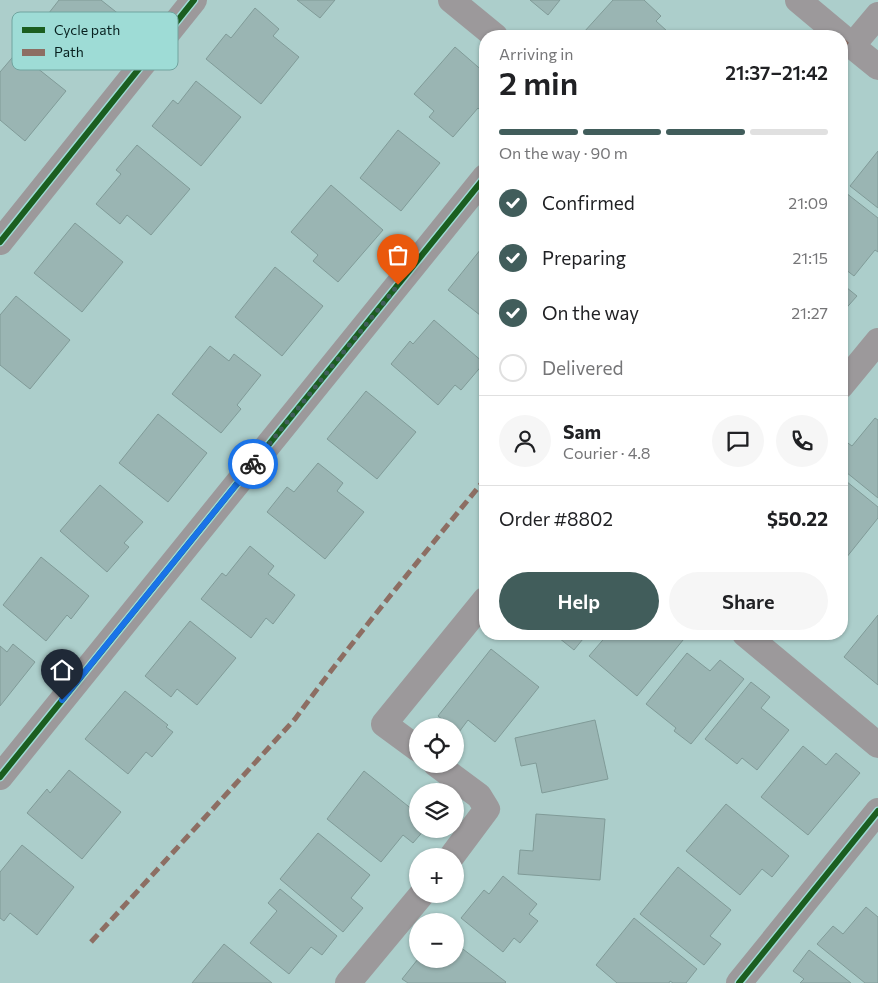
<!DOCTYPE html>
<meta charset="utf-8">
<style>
body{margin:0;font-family:Commissioner,sans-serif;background:#f6f6f6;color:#202124;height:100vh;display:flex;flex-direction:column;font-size:19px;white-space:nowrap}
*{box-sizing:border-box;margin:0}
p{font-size:16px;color:#757577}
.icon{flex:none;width:28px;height:28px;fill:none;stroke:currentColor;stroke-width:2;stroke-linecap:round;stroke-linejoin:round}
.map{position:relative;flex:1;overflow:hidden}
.sheet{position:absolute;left:479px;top:30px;width:369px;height:610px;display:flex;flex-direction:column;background:#fff;border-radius:20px;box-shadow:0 1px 4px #0004}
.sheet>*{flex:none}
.fabs{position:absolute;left:409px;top:718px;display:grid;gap:10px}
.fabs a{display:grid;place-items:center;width:55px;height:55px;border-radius:50%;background:#fff;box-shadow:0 1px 4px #0004;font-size:25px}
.pin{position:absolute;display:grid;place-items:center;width:42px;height:42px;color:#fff;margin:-51px -21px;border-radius:50% 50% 50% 0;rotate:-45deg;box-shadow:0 0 5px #0007}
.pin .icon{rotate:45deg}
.courier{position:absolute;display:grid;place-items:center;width:50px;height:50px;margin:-25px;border:4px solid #1a73e8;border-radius:50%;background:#fff;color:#222;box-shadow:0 1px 6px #0007}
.overview em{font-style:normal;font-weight:600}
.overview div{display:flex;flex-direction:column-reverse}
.overview{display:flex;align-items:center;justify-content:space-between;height:85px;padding:0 20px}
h1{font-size:32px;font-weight:600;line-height:38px}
.bar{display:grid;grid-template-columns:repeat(4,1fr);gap:8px 5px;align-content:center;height:60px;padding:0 20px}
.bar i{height:6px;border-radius:4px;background:#e0e0e0}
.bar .active{background:#415d5b}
.bar p{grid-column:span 4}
.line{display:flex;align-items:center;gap:12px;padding:0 20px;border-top:1px solid #e0e0e0}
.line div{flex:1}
.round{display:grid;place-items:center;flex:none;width:52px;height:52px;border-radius:26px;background:#f6f6f6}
ol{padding:0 20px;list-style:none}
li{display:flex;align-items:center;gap:15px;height:55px}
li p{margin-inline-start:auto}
li .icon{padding:5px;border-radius:50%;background:#415d5b;color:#fff;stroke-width:4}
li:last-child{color:#757577}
li i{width:28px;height:28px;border:2px solid #e0e0e0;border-radius:50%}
.primary-button{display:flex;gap:10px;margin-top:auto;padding:10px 20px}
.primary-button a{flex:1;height:58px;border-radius:30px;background:#415d5b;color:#fff;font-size:20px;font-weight:600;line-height:58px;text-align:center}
.primary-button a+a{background:#f6f6f6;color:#202124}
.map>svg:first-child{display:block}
</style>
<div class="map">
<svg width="878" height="983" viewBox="0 0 878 983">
<rect width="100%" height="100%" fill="#accecb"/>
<path fill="#9ab5b3" stroke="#809b98" d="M 59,0 L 101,0 L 125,19 L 105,43 L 101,40 L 82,63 L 38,27 Z
M 297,0 L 335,0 L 320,18 Z
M 530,0 L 560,0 L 548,15 Z
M 613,0 L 644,0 L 661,16 L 656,21 L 667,31 L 663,36 L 588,36 L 584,32 Z
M 255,8 L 279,29 L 273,36 L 299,57 L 261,104 L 206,59 L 226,34 L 231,38 Z
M 455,47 L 485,73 L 485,106 L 481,111 L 478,108 L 453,137 L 429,117 L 434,111 L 414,94 Z
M 17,52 L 66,91 L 25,141 L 0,120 L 0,72 Z
M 196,81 L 241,117 L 201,166 L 152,126 L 173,100 L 178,104 Z
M 398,130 L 440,163 L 401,211 L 360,178 Z
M 137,145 L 190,189 L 151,235 L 127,215 L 120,224 L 96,204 L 121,174 L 116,170 Z
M 878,151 L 878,208 L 850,186 Z
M 331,185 L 383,230 L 338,282 L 313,261 L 318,255 L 291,232 Z
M 841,189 L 878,218 L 878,252 L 875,250 L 854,276 L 841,266 Z
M 75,223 L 123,262 L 82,312 L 34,273 Z
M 485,244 L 485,319 L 448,290 Z
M 275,267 L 323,306 L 282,356 L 235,317 Z
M 841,283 L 857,296 L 841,314 Z
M 16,296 L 70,340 L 30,389 L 0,365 L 0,315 Z
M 434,320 L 484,363 L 461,390 L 455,385 L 438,405 L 391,364 L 410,341 L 413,344 Z
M 210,346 L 229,361 L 234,354 L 261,375 L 237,405 L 241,409 L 221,433 L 172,394 Z
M 366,391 L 416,432 L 377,479 L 327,439 Z
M 158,414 L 207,453 L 168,502 L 119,463 Z
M 875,418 L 878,420 L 878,498 L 841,468 L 841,438 L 852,446 Z
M 318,463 L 343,483 L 337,491 L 364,512 L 325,559 L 267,512 L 287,487 L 294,492 Z
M 841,477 L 878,507 L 878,518 L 846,558 L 841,555 Z
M 100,485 L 143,522 L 124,543 L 129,547 L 107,572 L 60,531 Z
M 250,546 L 274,566 L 268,574 L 295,595 L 273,624 L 266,618 L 251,638 L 201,599 L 222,573 L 226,576 Z
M 41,557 L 89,596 L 71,619 L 67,615 L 46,641 L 3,605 Z
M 878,615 L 878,685 L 844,657 Z
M 190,621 L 236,658 L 197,705 L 177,689 L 171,697 L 145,676 Z
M 554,634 L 587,634 L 574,650 Z
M 608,634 L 688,634 L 637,696 L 589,656 Z
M 13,644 L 35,662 L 0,706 L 0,646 L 7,652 Z
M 491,649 L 539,687 L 495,742 L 468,720 L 459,732 L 455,729 L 455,726 L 451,726 L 438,716 Z
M 687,653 L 710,671 L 720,660 L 744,679 L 691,744 L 674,731 L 676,728 L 646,704 Z
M 751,682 L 770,697 L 761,708 L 789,730 L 757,770 L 742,758 L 737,764 L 705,739 Z
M 125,691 L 168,725 L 166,727 L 173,732 L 152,757 L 146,752 L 128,774 L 85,739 Z
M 595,720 L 608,779 L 542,793 L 536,763 L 521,766 L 515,738 Z
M 803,746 L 826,765 L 836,753 L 860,773 L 808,835 L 761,797 Z
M 69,770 L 121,812 L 82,859 L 27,813 L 47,789 L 50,793 Z
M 364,771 L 418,814 L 418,829 L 425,829 L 413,843 L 403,835 L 381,862 L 327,819 Z
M 726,804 L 789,856 L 772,877 L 762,869 L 740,895 L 686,851 Z
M 536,814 L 605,819 L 600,880 L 518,874 L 520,850 L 533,851 Z
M 318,833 L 370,875 L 351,898 L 363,908 L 343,932 L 280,879 Z
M 22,845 L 74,887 L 37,935 L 10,913 L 4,921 L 0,918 L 0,872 Z
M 678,867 L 731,910 L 710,936 L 721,944 L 704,965 L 640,914 Z
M 503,876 L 537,904 L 529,914 L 538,921 L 520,943 L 514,938 L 503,952 L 461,918 L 484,890 L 489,894 Z
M 280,889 L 337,936 L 322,955 L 311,947 L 289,974 L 250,943 L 277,911 L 268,903 Z
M 866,907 L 878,917 L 878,983 L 865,983 L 817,944 L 833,926 L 843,934 Z
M 634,918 L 697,969 L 686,983 L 673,983 L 670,981 L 669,983 L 617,983 L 596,965 Z
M 455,943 L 506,982 L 505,983 L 408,983 L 402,979 L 418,959 L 430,966 L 436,959 L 455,959 Z
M 224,944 L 272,983 L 192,983 Z
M 809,950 L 851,983 L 800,983 L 804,979 L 793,971 Z"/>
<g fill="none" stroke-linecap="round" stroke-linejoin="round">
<path stroke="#9c999b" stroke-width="26" d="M 451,0 L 495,36
M 798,0 L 841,36
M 841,37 L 878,67
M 852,46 L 878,15
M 0,242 L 194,0
M 841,386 L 878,341
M 745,634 L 878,745
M 418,749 L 384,724 L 485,600
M 436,764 L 479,796 L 487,809 L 452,856
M 0,777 L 485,177
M 348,983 L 422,894
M 739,983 L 878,811"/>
<path stroke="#8d6e63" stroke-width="5" stroke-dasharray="10 5" stroke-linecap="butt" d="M 841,48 L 847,41
M 91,942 L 295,719 C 355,637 421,558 485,479"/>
<g stroke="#9edcd6" stroke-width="9">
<path id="cycleway" d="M 0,242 L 194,0
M 0,777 L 485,177
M 739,983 L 878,811"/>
</g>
<use href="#cycleway" stroke="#1b5e20" stroke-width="6"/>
</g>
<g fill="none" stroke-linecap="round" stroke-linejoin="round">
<path stroke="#415d5b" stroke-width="5" stroke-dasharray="0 9" d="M 253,464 L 398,285"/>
<path stroke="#1a73e8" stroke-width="6" d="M 62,700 L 253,464"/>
</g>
<rect x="12" y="12" width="166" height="58" rx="8" fill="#9edcd6" stroke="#71a49f" stroke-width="1"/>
<rect x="22" y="27" width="23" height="6" fill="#1b5e20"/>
<rect x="22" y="49" width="23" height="7" fill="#8d6e63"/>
<g font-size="14" fill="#07201f">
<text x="54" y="35">Cycle path</text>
<text x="54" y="57">Path</text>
</g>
</svg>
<div class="fabs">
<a><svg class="icon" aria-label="locate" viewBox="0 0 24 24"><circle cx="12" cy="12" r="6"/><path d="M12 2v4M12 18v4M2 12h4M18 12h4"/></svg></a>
<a><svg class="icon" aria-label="layers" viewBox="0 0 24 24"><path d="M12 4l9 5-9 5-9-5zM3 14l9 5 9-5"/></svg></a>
<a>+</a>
<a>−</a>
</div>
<div class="pin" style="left:398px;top:285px;background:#ea580c"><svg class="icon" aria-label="bag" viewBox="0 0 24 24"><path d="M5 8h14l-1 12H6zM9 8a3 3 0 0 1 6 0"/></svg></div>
<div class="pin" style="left:62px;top:700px;background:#1f2937"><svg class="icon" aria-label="home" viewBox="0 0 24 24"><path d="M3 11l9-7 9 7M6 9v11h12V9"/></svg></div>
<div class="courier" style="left:253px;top:464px"><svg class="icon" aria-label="bike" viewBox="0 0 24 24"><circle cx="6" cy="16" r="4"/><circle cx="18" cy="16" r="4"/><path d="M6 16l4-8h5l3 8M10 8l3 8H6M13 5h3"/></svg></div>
<section class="sheet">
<div class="overview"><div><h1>2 min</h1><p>Arriving in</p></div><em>21:37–21:42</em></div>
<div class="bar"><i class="active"></i><i class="active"></i><i class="active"></i><i></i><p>On the way · 90 m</p></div>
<ol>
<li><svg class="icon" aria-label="check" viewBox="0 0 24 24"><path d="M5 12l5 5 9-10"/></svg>Confirmed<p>21:09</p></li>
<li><svg class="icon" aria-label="check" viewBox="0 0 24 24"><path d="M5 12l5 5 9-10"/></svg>Preparing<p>21:15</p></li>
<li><svg class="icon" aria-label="check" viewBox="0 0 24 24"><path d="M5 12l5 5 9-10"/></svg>On the way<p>21:27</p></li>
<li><i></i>Delivered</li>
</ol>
<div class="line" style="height:90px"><a class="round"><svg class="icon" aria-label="person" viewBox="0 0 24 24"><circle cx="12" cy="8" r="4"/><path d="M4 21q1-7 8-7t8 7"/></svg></a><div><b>Sam</b><p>Courier · 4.8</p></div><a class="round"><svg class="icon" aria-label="chat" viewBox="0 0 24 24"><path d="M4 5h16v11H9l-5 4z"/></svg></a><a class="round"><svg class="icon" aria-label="phone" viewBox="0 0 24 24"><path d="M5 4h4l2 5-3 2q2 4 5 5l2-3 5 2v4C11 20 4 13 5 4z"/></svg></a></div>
<div class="line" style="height:65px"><div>Order #8802</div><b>$50.22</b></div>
<div class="primary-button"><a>Help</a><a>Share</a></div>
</section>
</div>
